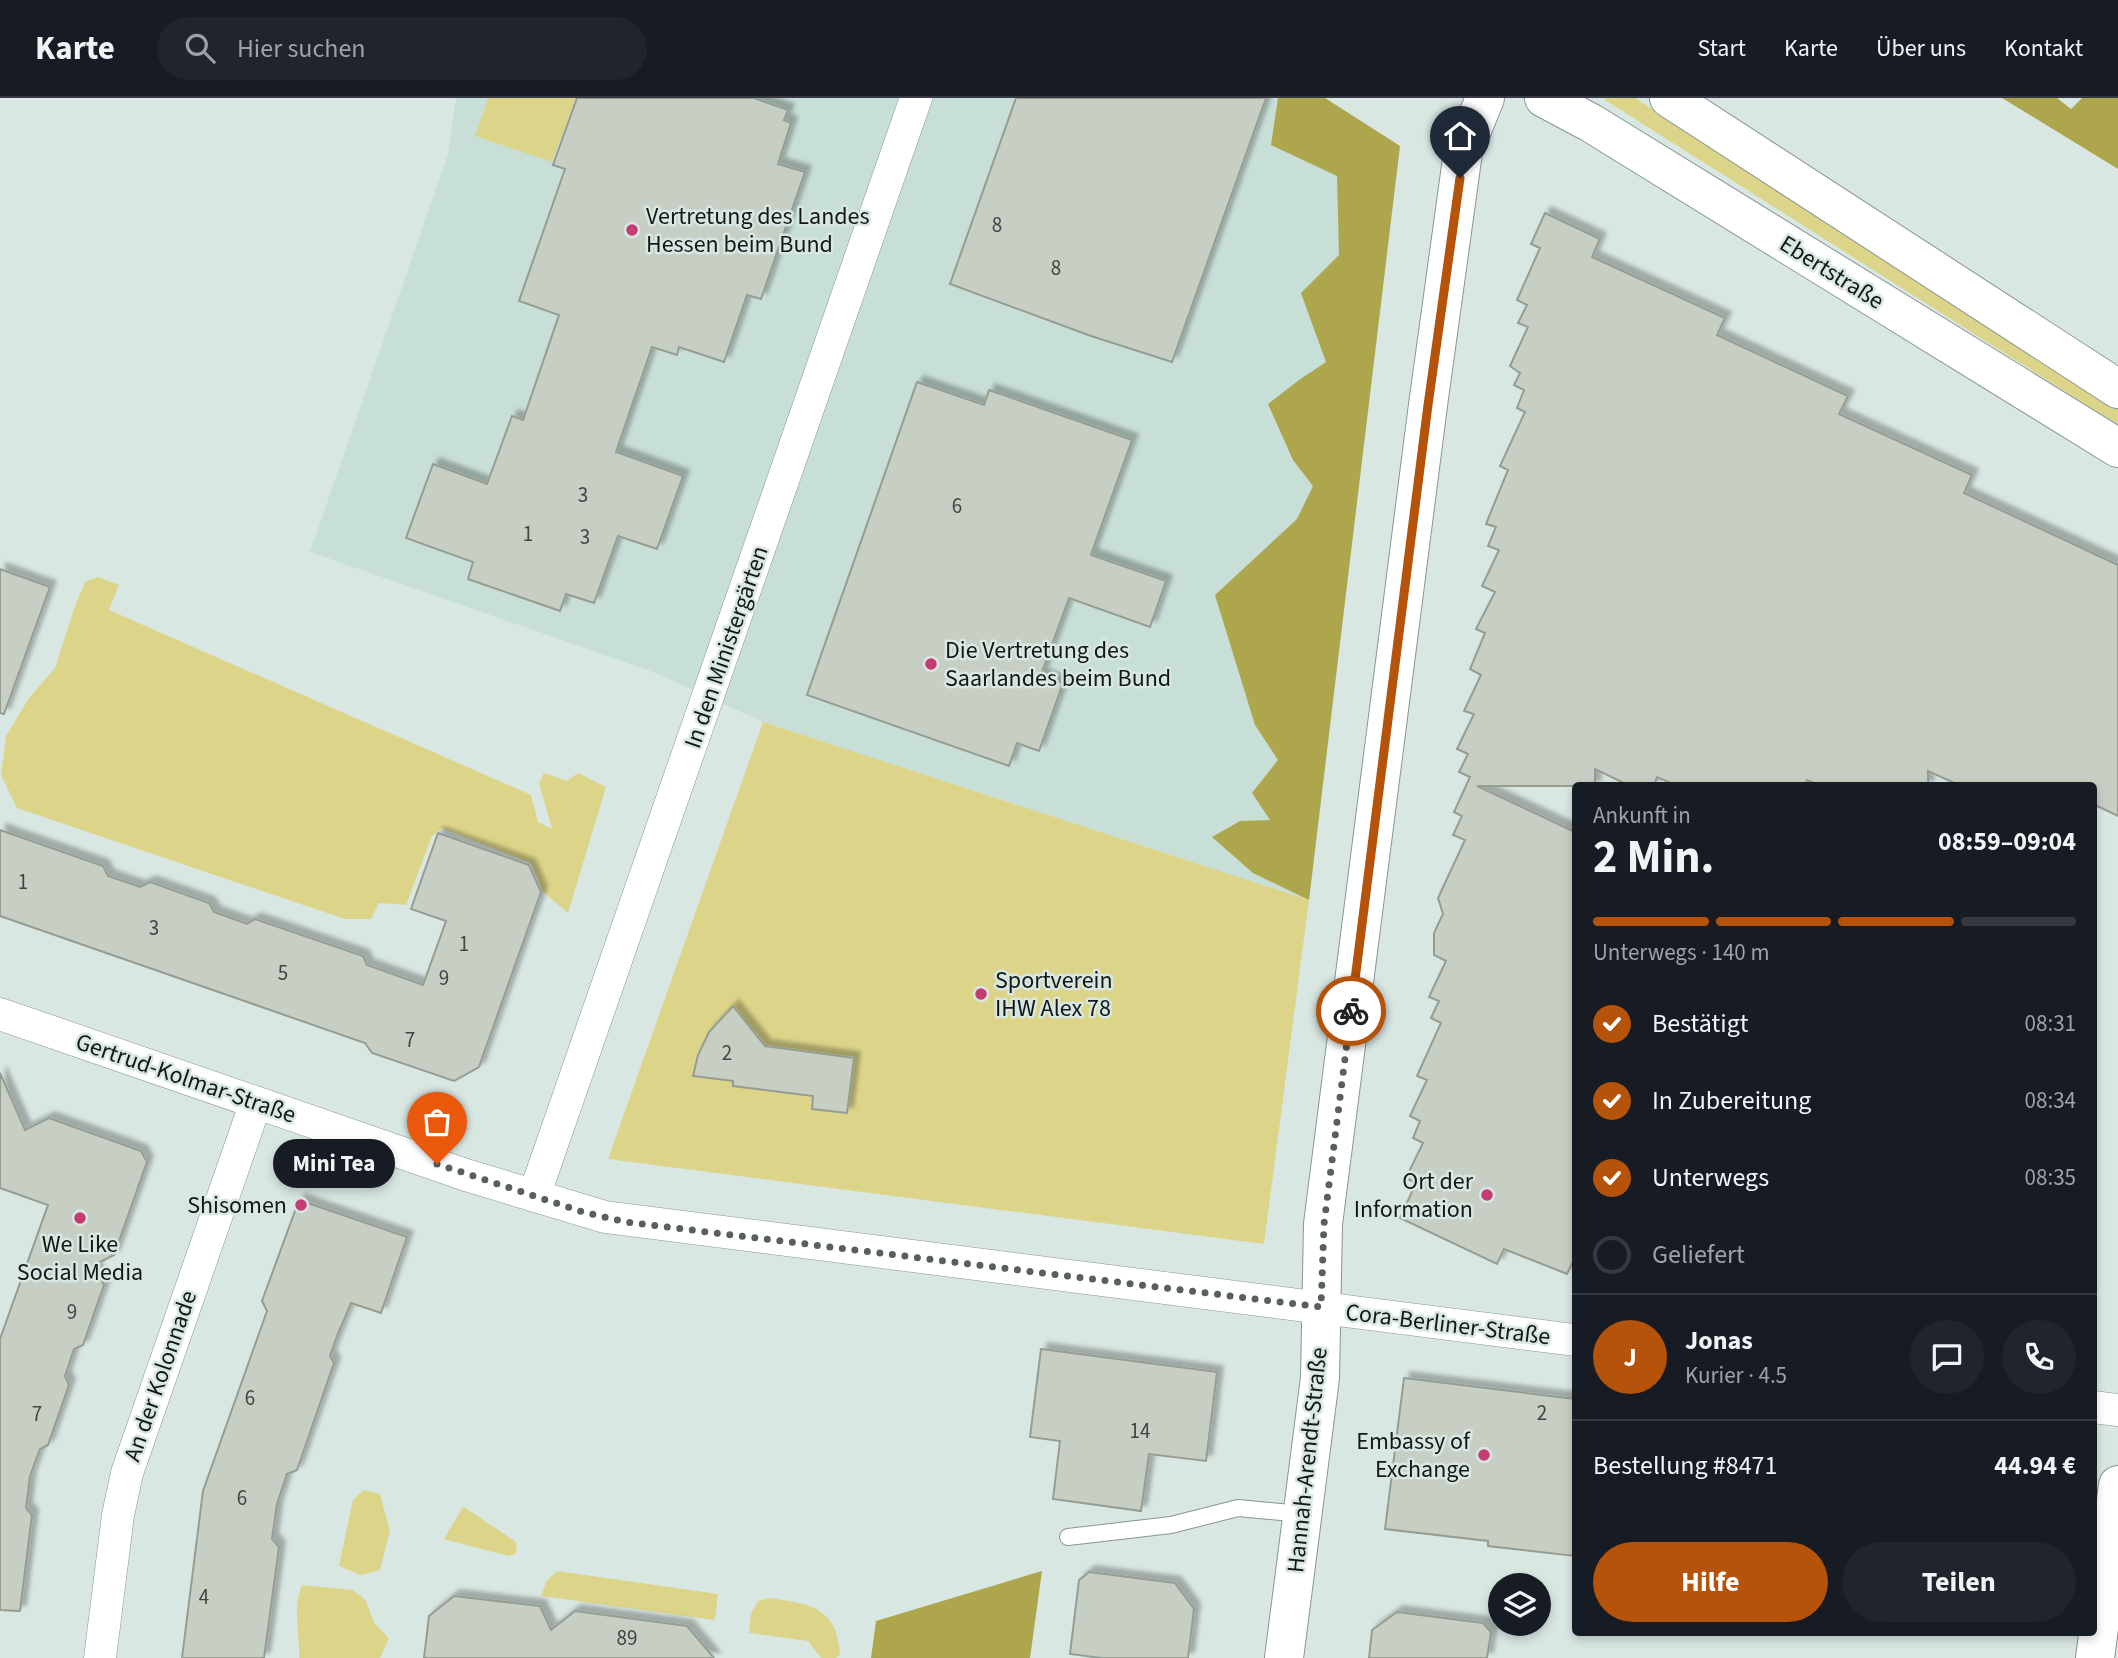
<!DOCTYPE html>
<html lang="de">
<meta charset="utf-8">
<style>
body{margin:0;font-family:"Source Sans 3",sans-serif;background:#20242c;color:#f1f3f6;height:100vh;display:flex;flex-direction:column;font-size:26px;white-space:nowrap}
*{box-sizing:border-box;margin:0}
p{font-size:23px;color:#9ea1a6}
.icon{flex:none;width:38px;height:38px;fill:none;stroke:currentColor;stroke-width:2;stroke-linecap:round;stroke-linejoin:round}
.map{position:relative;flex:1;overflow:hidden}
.details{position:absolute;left:1572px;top:684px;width:525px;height:854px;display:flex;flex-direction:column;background:#171b24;border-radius:7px;box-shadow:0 4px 10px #0003}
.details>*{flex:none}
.tools{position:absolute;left:1488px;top:1475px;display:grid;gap:14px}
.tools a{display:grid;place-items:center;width:63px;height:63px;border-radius:50%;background:#171b24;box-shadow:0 4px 10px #0003;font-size:35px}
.pin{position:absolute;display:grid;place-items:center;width:60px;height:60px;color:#fff;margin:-72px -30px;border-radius:50% 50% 50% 0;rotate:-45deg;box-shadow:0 0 7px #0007}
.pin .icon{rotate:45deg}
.courier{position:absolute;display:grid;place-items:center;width:70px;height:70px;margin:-35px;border:5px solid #b45309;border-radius:50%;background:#fff;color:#222;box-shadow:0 2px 9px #0007}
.bubble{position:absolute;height:49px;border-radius:24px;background:#171b24;box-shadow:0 4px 10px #0003;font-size:23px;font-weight:700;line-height:49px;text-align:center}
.overview em{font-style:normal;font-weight:700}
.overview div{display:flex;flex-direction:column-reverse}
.overview{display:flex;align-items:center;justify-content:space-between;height:119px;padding:0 21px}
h1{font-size:46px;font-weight:700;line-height:52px}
.bar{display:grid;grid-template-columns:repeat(4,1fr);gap:10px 7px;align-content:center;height:84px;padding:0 21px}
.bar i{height:9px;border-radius:5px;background:#363941}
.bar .selected{background:#b45309}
.bar p{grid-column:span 4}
.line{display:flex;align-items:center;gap:18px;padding:0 21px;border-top:2px solid #363941}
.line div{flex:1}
.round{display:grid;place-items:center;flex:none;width:74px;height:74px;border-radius:37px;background:#20242c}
ol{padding:0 21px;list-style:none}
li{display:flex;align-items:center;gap:21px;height:77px}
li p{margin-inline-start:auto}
li .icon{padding:7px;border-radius:50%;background:#b45309;color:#fff;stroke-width:4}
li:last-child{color:#9ea1a6}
li i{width:38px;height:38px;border:4px solid #363941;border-radius:50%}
.primary-button{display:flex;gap:14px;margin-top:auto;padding:14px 21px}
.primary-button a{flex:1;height:80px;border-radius:42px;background:#b45309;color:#fff;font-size:28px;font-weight:700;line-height:80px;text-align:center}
.primary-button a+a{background:#20242c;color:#f1f3f6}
header{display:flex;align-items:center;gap:42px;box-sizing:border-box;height:98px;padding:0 35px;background:#171b24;border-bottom:2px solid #363941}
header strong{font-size:33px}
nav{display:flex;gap:38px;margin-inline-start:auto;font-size:24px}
.search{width:490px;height:63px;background:#20242c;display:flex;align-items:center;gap:18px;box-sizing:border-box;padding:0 24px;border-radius:38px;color:#9ea1a6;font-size:26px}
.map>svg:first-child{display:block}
</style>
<header>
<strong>Karte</strong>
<div class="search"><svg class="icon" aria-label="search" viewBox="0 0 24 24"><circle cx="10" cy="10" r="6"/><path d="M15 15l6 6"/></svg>Hier suchen</div>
<nav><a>Start</a><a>Karte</a><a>Über uns</a><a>Kontakt</a></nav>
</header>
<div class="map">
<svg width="2118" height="1560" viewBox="0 0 2118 1560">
<defs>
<filter id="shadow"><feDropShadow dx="6" dy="-6" stdDeviation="2" flood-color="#0004"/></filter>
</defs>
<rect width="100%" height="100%" fill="#d9e7e3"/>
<path fill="#c8dfd7" d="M 456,0 L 1325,0 L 1400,48 L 1309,802 L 763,624 L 653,574 L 310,454 L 448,56 Z"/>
<path fill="#dcd589" d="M 488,0 L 576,0 L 552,64 L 475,38 Z
M 1606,0 L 1635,0 L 2118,307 L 2118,327 L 1605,2 Z
M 98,479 L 119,487 L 109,512 L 522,693 L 531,697 L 538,724 L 552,731 L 539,685 L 544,675 L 567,683 L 578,675 L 606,689 L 568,815 L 543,794 L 531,765 L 442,730 L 432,738 L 406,807 L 379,805 L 371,821 L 345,821 L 17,710 L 1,677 L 6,638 L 29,600 L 55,570 L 75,508 L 85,484 Z
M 763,624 L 1309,802 L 1264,1146 L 608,1061 Z
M 363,1392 L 380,1396 L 390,1433 L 380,1472 L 361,1477 L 339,1468 L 353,1402 Z
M 464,1409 L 516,1444 L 517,1450 L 515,1456 L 508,1458 L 444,1441 L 461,1412 Z
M 557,1473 L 718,1496 L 715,1522 L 541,1498 L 546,1484 Z
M 302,1487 L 352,1492 L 360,1497 L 366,1503 L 374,1525 L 389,1540 L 380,1560 L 299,1560 C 300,1534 292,1513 302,1487 Z
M 769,1500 C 810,1506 837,1508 840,1557 L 836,1560 L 821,1560 L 808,1543 L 749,1535 L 751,1516 L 758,1503 Z"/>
<path fill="#aea64c" d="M 1278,0 L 1325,0 L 1400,48 L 1309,802 L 1253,775 L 1212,739 L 1240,723 L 1270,722 L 1252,695 L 1278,662 L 1255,627 L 1215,497 L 1297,421 L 1313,388 L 1293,362 L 1268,306 L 1299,282 L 1326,264 L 1301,195 L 1339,157 L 1337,78 L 1271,47 Z
M 2002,0 L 2057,0 L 2071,11 L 2082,0 L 2118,0 L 2118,71 Z
M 1042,1473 L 1030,1560 L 871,1560 L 876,1523 Z"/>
<path fill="#c7cfc5" stroke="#959d93" stroke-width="2" filter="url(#shadow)" d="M 577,0 L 754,0 L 788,12 L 784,22 L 791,25 L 778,66 L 805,74 L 761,201 L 747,197 L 724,264 L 679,249 L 677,257 L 652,249 L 616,354 L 683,378 L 657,451 L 618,438 L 594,505 L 566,496 L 560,513 L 468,481 L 473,464 L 406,440 L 433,366 L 487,386 L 512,318 L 523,322 L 559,217 L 519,203 L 565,71 L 553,67 Z
M 1016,0 L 1266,0 L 1172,264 L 1091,238 L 950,186 Z
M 1545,115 L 1600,141 L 1592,159 L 1725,220 L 1717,237 L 1848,298 L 1839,316 L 1972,377 L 1964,395 L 2118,467 L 2118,718 L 2093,706 L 2093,688 L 1961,688 L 1928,673 L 1928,688 L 1822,688 L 1807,682 L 1804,688 L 1677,688 L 1657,679 L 1654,688 L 1630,688 L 1595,671 L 1595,688 L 1477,688 L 1575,734 L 1575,1159 L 1567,1176 L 1504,1151 L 1497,1166 L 1400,1120 L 1416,1085 L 1406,1080 L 1423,1045 L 1413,1040 L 1420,1023 L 1410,1018 L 1427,982 L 1417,978 L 1441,925 L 1431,920 L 1439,903 L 1429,899 L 1446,863 L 1434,857 L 1434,835 L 1443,816 L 1438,800 L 1465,742 L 1453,737 L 1462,718 L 1454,714 L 1470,679 L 1459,674 L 1468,656 L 1457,651 L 1474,616 L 1464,613 L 1481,577 L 1470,571 L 1485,535 L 1476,531 L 1495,494 L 1482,488 L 1499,452 L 1488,448 L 1496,429 L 1486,426 L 1508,372 L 1500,368 L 1525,314 L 1517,310 L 1524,292 L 1514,287 L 1520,275 L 1510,268 L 1528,229 L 1518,225 L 1527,207 L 1517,202 L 1540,150 L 1531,146 Z
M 917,284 L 984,307 L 989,292 L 1132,342 L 1091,457 L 1166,483 L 1150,529 L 1069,500 L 1041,577 L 1063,585 L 1039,653 L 1017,645 L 1009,668 L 807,597 Z
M 0,471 L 50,489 L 4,616 L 0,615 Z
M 0,732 L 103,768 L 108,778 L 140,789 L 150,784 L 209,805 L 214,814 L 247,826 L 255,821 L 363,858 L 367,867 L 423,887 L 446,823 L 411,811 L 438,735 L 529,767 L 541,794 L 479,969 L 454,983 L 372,955 L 365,945 L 0,818 Z
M 733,908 L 765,948 L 854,960 L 847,1015 L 812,1011 L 813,998 L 733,988 L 733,983 L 693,978 L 698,957 L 709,934 Z
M 0,975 L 25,1032 L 49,1020 L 141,1053 L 147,1064 L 114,1157 L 94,1167 L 104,1187 L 83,1247 L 74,1251 L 65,1278 L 69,1287 L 48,1347 L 40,1351 L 30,1378 L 26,1410 L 32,1417 L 20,1513 L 0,1512 L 0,1241 L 48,1107 L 0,1090 Z
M 299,1102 L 407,1139 L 381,1215 L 351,1205 L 337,1238 L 330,1258 L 334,1265 L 297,1372 L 287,1376 L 277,1406 L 272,1441 L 279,1449 L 264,1560 L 182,1560 L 203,1393 L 267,1213 L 262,1203 Z
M 1041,1251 L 1217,1274 L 1206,1363 L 1149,1356 L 1141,1413 L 1053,1401 L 1060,1343 L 1030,1339 Z
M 1404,1280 L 1575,1301 L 1575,1458 L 1488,1448 L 1488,1443 L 1385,1431 Z
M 1089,1474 L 1175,1485 L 1194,1511 L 1188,1560 L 1101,1560 L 1070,1556 L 1079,1482 Z
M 454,1498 L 540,1508 L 551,1532 L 575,1513 L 687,1528 L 714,1560 L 424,1560 L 429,1518 Z
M 1397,1514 L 1483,1525 L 1491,1534 L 1487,1560 L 1369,1560 L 1372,1532 Z"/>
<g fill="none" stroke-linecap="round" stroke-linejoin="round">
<g stroke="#899692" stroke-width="18">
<path id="lane" d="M 1068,1439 L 1171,1427 L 1238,1410 L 1302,1416"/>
</g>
<g stroke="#899692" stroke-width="33">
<path id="street" d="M 0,916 L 466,1077 L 605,1119 L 1575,1242
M 534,1098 L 916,0
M 2093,1309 L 2118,1312
M 100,1560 L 118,1417 L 127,1375 L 256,1004"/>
</g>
<g stroke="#899692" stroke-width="40">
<path id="secondary" d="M 1544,0 L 1591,25 L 2118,350
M 1669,0 L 2118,291
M 1284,1560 L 1320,1280 L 1323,1126 L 1428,307 L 1463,54 L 1485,0"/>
</g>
<g stroke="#899692" stroke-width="40">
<path id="primary" d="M 2095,1560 L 2118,1387"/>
</g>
<use href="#lane" stroke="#fff" stroke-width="16"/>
<use href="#street" stroke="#fff" stroke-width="32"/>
<use href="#secondary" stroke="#fff" stroke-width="38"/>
<use href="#primary" stroke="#fff" stroke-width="38"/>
</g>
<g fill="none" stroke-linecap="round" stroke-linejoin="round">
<path stroke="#58605e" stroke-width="7" stroke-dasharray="0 12.6" d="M 437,1066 L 583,1114 L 626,1124 L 1321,1209 L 1324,1126 L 1351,913"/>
<path stroke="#b45309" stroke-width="9" d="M 1351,913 L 1428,307 L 1460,80"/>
</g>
<g fill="#c53b74" stroke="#d9e7e3" stroke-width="2.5">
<circle cx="632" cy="132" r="7"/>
<circle cx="931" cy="566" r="7"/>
<circle cx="981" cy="896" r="7"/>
<circle cx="1487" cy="1097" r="7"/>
<circle cx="301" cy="1107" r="7"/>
<circle cx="80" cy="1120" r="7"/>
<circle cx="1484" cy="1357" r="7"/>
</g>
<g text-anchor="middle" stroke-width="5" stroke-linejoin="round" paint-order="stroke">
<g font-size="21" fill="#404642">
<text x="997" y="134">8</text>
<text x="1056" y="177">8</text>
<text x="583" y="404">3</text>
<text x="957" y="415">6</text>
<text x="528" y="443">1</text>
<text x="585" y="446">3</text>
<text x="23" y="791">1</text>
<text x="154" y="837">3</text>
<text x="464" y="853">1</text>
<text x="283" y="882">5</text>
<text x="444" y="887">9</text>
<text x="410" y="949">7</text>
<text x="727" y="962">2</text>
<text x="72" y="1221">9</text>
<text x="250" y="1307">6</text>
<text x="1542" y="1322">2</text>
<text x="37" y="1323">7</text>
<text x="1140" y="1340">14</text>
<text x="242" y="1407">6</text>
<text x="204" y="1506">4</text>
<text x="627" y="1547">89</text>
</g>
<g font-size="24" fill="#131816" stroke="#d9e7e3" text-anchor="start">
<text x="646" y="126">Vertretung des Landes<tspan x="646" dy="28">Hessen beim Bund</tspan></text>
<text x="945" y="560">Die Vertretung des<tspan x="945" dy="28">Saarlandes beim Bund</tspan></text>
<text x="995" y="890">Sportverein<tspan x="995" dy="28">IHW Alex 78</tspan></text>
<text x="1473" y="1091" text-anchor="end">Ort der<tspan x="1473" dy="28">Information</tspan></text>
<text x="287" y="1115" text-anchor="end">Shisomen</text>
<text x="80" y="1154" text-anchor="middle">We Like<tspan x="80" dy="28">Social Media</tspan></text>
<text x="1470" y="1351" text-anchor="end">Embassy of<tspan x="1470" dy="28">Exchange</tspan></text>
</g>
<g font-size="24" fill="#131816" stroke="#d9e7e3">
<text transform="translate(1832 174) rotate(32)" y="8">Ebertstraße</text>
<text transform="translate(726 549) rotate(-71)" y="8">In den Ministergärten</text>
<text transform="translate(186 980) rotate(19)" y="8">Gertrud-Kolmar-Straße</text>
<text transform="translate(1448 1226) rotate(7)" y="8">Cora-Berliner-Straße</text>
<text transform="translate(160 1278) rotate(-71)" y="8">An der Kolonnade</text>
<text transform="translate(1307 1362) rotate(-84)" y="8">Hannah-Arendt-Straße</text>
</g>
</g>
</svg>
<div class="tools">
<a><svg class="icon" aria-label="layers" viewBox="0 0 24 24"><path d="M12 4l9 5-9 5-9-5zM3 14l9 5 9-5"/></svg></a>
</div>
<div class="pin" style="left:437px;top:1066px;background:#ea580c"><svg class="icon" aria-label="bag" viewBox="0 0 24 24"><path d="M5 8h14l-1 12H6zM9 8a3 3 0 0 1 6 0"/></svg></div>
<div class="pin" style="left:1460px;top:80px;background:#1f2937"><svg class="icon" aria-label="home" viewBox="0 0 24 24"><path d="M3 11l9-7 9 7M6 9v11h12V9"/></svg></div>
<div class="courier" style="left:1351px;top:913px"><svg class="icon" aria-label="bike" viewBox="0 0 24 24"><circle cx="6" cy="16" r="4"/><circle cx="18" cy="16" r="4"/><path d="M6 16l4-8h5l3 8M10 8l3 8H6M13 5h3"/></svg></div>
<div class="bubble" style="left:273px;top:1041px;width:122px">Mini Tea</div>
<section class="details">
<div class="overview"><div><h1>2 Min.</h1><p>Ankunft in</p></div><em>08:59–09:04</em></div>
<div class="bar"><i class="selected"></i><i class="selected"></i><i class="selected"></i><i></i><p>Unterwegs · 140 m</p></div>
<ol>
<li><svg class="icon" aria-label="check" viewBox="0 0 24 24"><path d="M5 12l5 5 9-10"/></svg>Bestätigt<p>08:31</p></li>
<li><svg class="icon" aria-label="check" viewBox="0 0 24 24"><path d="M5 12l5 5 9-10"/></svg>In Zubereitung<p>08:34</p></li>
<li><svg class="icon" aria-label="check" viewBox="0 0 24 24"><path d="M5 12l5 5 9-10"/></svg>Unterwegs<p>08:35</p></li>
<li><i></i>Geliefert</li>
</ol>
<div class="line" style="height:126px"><b class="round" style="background:#b45309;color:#fff">J</b><div><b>Jonas</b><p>Kurier · 4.5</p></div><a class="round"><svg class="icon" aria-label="chat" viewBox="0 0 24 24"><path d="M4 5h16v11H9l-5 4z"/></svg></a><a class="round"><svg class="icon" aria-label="phone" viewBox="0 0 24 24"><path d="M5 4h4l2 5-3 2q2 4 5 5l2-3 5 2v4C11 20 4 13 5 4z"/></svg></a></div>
<div class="line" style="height:91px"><div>Bestellung #8471</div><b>44.94 €</b></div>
<div class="primary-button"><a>Hilfe</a><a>Teilen</a></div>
</section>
</div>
